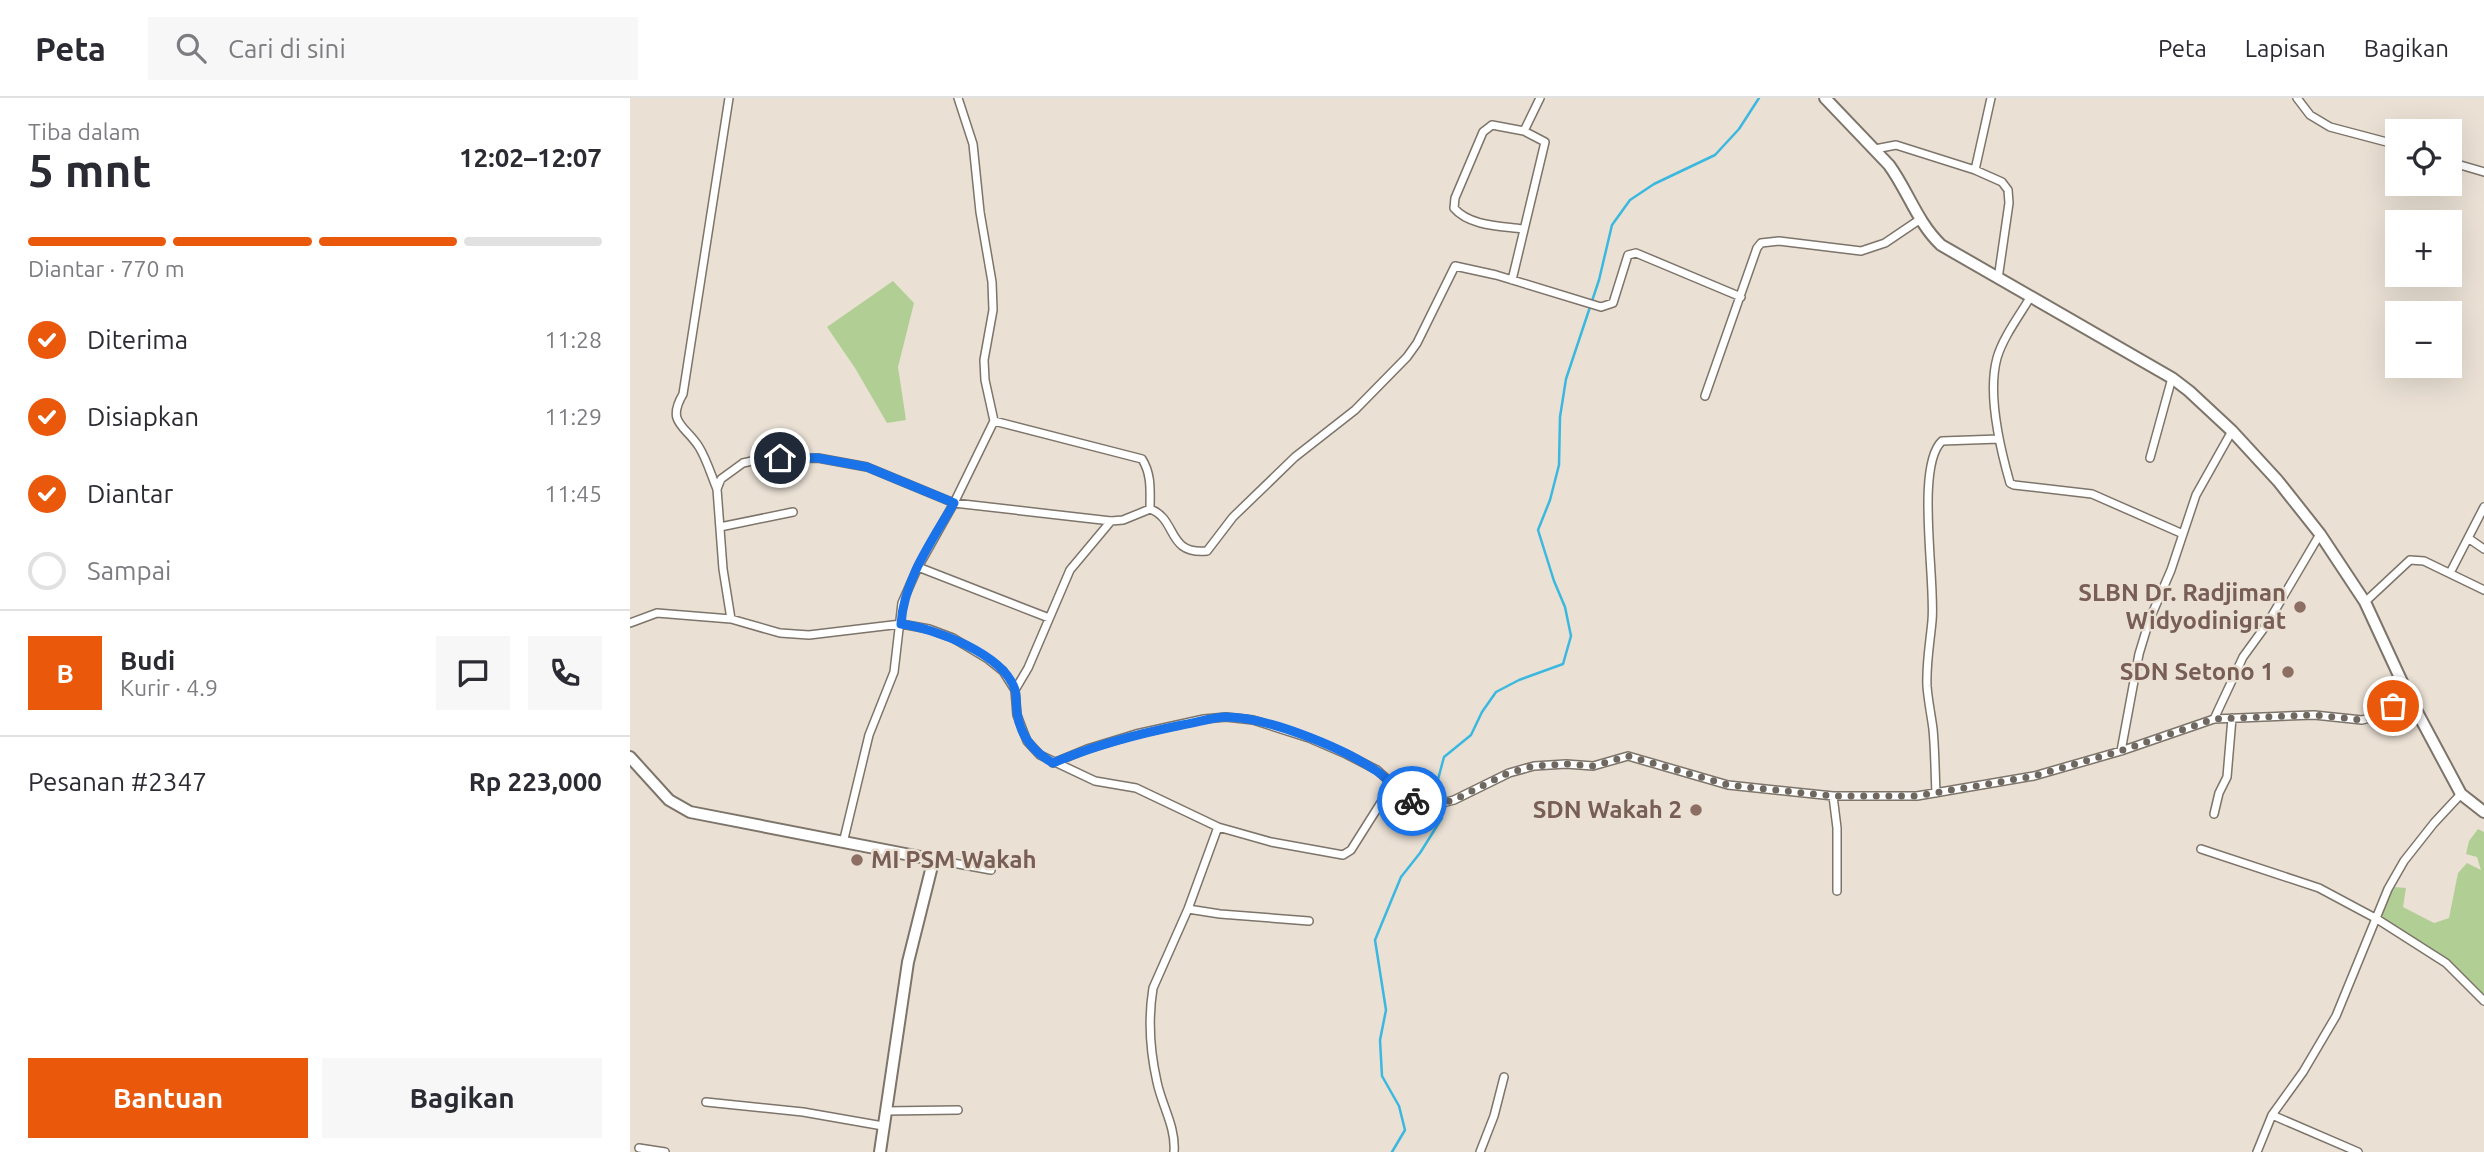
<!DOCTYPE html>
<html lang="id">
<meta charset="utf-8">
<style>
body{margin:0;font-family:Ubuntu,sans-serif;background:#f7f7f7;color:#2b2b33;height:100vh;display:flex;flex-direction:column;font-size:26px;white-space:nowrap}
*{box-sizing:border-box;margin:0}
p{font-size:23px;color:#7c7c81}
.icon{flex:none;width:38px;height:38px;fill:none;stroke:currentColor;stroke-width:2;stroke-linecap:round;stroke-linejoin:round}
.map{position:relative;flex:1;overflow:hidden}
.side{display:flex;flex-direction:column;background:#fff;width:630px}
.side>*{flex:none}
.controls{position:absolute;left:1755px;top:21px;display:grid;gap:14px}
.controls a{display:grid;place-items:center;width:77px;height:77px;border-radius:0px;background:#fff;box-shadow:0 7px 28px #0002;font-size:35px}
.pin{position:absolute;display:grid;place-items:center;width:60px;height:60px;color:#fff;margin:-30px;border:4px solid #fff;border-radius:50%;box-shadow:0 2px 7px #0007}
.courier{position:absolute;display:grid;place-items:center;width:70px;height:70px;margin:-35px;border:5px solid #1a73e8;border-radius:50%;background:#fff;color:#222;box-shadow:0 2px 9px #0007}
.overview em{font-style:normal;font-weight:600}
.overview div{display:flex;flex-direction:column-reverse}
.overview{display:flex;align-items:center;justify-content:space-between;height:119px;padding:0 28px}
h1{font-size:46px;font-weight:600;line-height:52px}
.bar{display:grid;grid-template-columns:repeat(4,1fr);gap:10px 7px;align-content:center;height:84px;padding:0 28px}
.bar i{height:9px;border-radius:5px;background:#e1e1e2}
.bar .active{background:#ea580c}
.bar p{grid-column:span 4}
.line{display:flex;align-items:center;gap:18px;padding:0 28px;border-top:2px solid #e1e1e2}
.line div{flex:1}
.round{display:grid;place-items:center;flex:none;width:74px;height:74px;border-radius:0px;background:#f7f7f7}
ol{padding:0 28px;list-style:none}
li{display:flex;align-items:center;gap:21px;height:77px}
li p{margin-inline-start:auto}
li .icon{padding:7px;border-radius:50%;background:#ea580c;color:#fff;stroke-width:4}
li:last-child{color:#7c7c81}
li i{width:38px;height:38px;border:4px solid #e1e1e2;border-radius:50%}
.button{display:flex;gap:14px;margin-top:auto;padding:14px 28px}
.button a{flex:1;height:80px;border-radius:0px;background:#ea580c;color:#fff;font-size:28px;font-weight:600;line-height:80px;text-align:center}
.button a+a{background:#f7f7f7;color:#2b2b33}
header{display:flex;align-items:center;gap:42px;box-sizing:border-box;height:98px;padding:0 35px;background:#fff;border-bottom:2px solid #e1e1e2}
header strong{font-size:33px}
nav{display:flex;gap:38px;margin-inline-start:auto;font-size:24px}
.search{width:490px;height:63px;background:#f7f7f7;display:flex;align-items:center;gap:18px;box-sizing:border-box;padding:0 24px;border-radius:0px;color:#7c7c81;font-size:26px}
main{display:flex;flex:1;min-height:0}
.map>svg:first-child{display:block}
</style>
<header>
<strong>Peta</strong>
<div class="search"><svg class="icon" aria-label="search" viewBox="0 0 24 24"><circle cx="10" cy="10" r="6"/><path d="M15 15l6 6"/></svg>Cari di sini</div>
<nav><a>Peta</a><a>Lapisan</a><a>Bagikan</a></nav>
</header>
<main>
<section class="side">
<div class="overview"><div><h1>5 mnt</h1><p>Tiba dalam</p></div><em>12:02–12:07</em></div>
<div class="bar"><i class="active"></i><i class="active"></i><i class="active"></i><i></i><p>Diantar · 770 m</p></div>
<ol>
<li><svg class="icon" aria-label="check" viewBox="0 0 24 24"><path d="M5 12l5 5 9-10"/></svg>Diterima<p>11:28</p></li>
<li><svg class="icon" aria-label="check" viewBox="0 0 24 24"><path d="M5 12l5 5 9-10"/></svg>Disiapkan<p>11:29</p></li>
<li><svg class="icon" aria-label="check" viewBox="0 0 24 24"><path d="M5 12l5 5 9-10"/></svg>Diantar<p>11:45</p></li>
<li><i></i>Sampai</li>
</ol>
<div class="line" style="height:126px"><b class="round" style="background:#ea580c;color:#fff">B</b><div><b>Budi</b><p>Kurir · 4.9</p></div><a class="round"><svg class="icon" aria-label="chat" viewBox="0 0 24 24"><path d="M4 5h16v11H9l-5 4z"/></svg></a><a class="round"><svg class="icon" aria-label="phone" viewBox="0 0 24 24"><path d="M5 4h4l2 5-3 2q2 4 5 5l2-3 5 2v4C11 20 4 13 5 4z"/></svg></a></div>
<div class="line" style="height:91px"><div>Pesanan #2347</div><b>Rp 223,000</b></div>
<div class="button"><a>Bantuan</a><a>Bagikan</a></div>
</section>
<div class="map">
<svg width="1854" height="1054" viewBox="0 0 1854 1054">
<rect width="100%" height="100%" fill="#eae0d4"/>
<path fill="#b1cf94" d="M 263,183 L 284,205 L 268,269 L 276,322 L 257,325 L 225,270 L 197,229 Z
M 1848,731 L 1854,734 L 1854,903 L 1816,865 L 1747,821 L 1764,789 L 1776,790 L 1773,809 L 1804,825 L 1819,820 L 1828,775 L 1837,765 L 1851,772 L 1847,759 L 1836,756 L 1839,743 Z"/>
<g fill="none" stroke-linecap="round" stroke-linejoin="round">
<path stroke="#3bb8df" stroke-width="2.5" d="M 762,1054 L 775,1032 L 769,1008 L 752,978 L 750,942 L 756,912 L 745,842 L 771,779 L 790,755 L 812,720 L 807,685 L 814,659 L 841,637 L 852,614 L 866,594 L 889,582 L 933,566 L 941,538 L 935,509 L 924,483 L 908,432 L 920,402 L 929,367 L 930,319 L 936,281 L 969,182 L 982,127 L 1000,102 L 1024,86 L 1085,57 L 1109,31 L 1129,0"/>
<g stroke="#7d746a" stroke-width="10">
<path id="street" d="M 1667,0 L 1680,17 L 1700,29 L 1768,47
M 894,33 L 910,0
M 1245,51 L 1266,47 L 1345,72 L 1372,84 L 1378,92 L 1379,105 L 1368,181
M 1820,64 L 1854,74
M 1345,72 L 1361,0
M 882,182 L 915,44 L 894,33 L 862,27 L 853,34 L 825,100 L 824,110 C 839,128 871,128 892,131
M 1401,198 C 1390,217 1373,239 1367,260 C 1357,296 1370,350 1380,385 L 1384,387 L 1462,396 L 1553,436
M 1075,298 L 1127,150 L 1131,145 L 1149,143 L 1231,153 L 1255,145 L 1289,122
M 364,323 L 512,361 C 522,377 520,393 520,411
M 1520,360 L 1542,280
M 87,391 C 81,377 77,362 69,349 C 55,327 36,325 53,296 L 99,0
M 90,429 L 163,414
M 1838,440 L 1854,451
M 288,469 L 419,520
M 1820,475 L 1854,409
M 1735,504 L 1780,462 L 1794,463 L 1854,492
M 101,521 L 93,471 L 87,391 L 91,381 L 113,365 L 131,361 L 188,360 L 237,369 L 324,405 L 481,423 L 493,422 L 520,411 C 548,421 536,457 577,453 L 603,419 L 665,359 L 725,312 L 777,259 L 787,245 L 825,168 L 866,177 L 971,209 L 983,205 L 998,157 L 1006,155 L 1111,199
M 0,525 L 27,515 L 101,521 L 150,535 L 179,537 L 271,526 L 299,531 L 323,540 L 358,561 L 373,573 L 385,592 L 387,617 L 397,643 L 410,657 L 465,683 L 506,690 L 588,729 L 641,744 L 713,757 L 721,752 L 762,687
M 385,592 L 398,570 L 440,472 L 481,423
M 1584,621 L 1613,559 L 1637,526 L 1690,436
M 1491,653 L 1509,556 L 1519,523 L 1541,472 L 1566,397 L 1602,333
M 423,665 L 457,651 L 506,636 L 574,621 L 596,619 L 623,622 L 679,640 L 716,656 L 747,672 L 780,702 L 791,706 L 805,707 L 824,702 L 879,675 L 904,668 L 936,666 L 963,668 L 998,658 L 1098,687 L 1203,698 L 1287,698 L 1404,678 L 1491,653 L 1584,621 L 1684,617 L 1732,622 L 1748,618 L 1778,597
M 1306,695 C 1305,674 1305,652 1303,631 C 1301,616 1298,602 1297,588 C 1296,566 1300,545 1302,523 C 1306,484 1285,368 1312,343 L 1369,341
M 1203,698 L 1207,730 L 1207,793
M 1584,716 L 1589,695 L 1597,679 L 1602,620
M 213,745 L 239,637 L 264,574 L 272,505 L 288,469 L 324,405 L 364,323 L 355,282 L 354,262 L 363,212 L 362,184 L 350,114 L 343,46 L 328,0
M 1571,751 L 1689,790 L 1747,821 L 1816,865 L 1854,903
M 301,761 L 361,772
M 558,811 L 590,816 L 679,823
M 76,1004 L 173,1014 L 253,1028
M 255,1013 L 328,1012
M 1642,1017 L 1728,1054
M 9,1050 L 35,1054
M 544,1054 C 546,1029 532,1008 527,984 C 520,953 518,921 523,890 L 558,811 L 588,729
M 850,1054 L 864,1018 L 874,979
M 1627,1054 L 1642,1017 L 1673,974 L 1706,918 L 1758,791 L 1774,763 L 1804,725 L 1831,696"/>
</g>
<g stroke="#7d746a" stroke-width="14">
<path id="secondary" d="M 1195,0 L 1259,67 C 1278,93 1287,124 1311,147 L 1542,280 L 1559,293 L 1602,333 L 1648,383 L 1690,436 L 1735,504 L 1778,597 L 1831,696 L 1854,714
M 0,659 L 39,702 L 60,714 L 301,761 L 302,768 L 278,864 L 250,1054"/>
</g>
<use href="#street" stroke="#fff" stroke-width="7"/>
<use href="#secondary" stroke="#fff" stroke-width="10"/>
</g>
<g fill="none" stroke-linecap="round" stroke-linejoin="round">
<path stroke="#6e6861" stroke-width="7" stroke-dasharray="0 12.6" d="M 782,703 L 805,707 L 824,702 L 878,675 L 904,668 L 936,666 L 963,668 L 998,658 L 1098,687 L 1203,698 L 1287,698 L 1404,678 L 1490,653 L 1584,621 L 1685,617 L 1732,622 L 1748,618 L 1763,608"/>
<path stroke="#1a73e8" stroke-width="9" d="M 150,360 L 188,360 L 237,369 L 324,405 C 302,443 274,481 271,526 C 304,530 374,556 385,592 C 387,599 386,607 387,614 C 390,637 403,654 423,665 C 465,647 507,636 552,627 C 566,625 579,620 594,619 C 635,618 711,649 745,672 C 758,680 768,694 782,703"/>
</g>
<g fill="#8d6e63" stroke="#eae0d4" stroke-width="2.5">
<circle cx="1670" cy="509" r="7"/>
<circle cx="1658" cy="574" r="7"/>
<circle cx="1066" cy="712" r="7"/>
<circle cx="227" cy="762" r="7"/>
</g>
<g text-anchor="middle" stroke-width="5" stroke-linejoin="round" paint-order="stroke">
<g font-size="24" font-weight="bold" fill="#785e54" stroke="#eae0d4" text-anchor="end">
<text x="1656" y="503">SLBN Dr. Radjiman<tspan x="1656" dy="28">Widyodinigrat</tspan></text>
<text x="1644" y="582">SDN Setono 1</text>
<text x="1052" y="720">SDN Wakah 2</text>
<text x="241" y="770" text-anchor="start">MI PSM Wakah</text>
</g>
</g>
</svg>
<div class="controls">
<a><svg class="icon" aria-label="locate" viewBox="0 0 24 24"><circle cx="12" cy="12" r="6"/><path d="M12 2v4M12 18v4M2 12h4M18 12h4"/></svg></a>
<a>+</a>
<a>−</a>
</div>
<div class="pin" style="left:1763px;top:608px;background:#ea580c"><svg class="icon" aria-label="bag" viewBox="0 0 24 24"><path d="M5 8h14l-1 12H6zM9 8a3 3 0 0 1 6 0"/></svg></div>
<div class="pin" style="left:150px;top:360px;background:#1f2937"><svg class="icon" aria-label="home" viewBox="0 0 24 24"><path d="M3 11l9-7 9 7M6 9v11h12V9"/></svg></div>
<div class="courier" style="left:782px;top:703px"><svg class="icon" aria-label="bike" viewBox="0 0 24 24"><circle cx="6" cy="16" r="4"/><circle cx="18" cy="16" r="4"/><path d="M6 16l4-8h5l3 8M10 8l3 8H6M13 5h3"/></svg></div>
</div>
</main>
